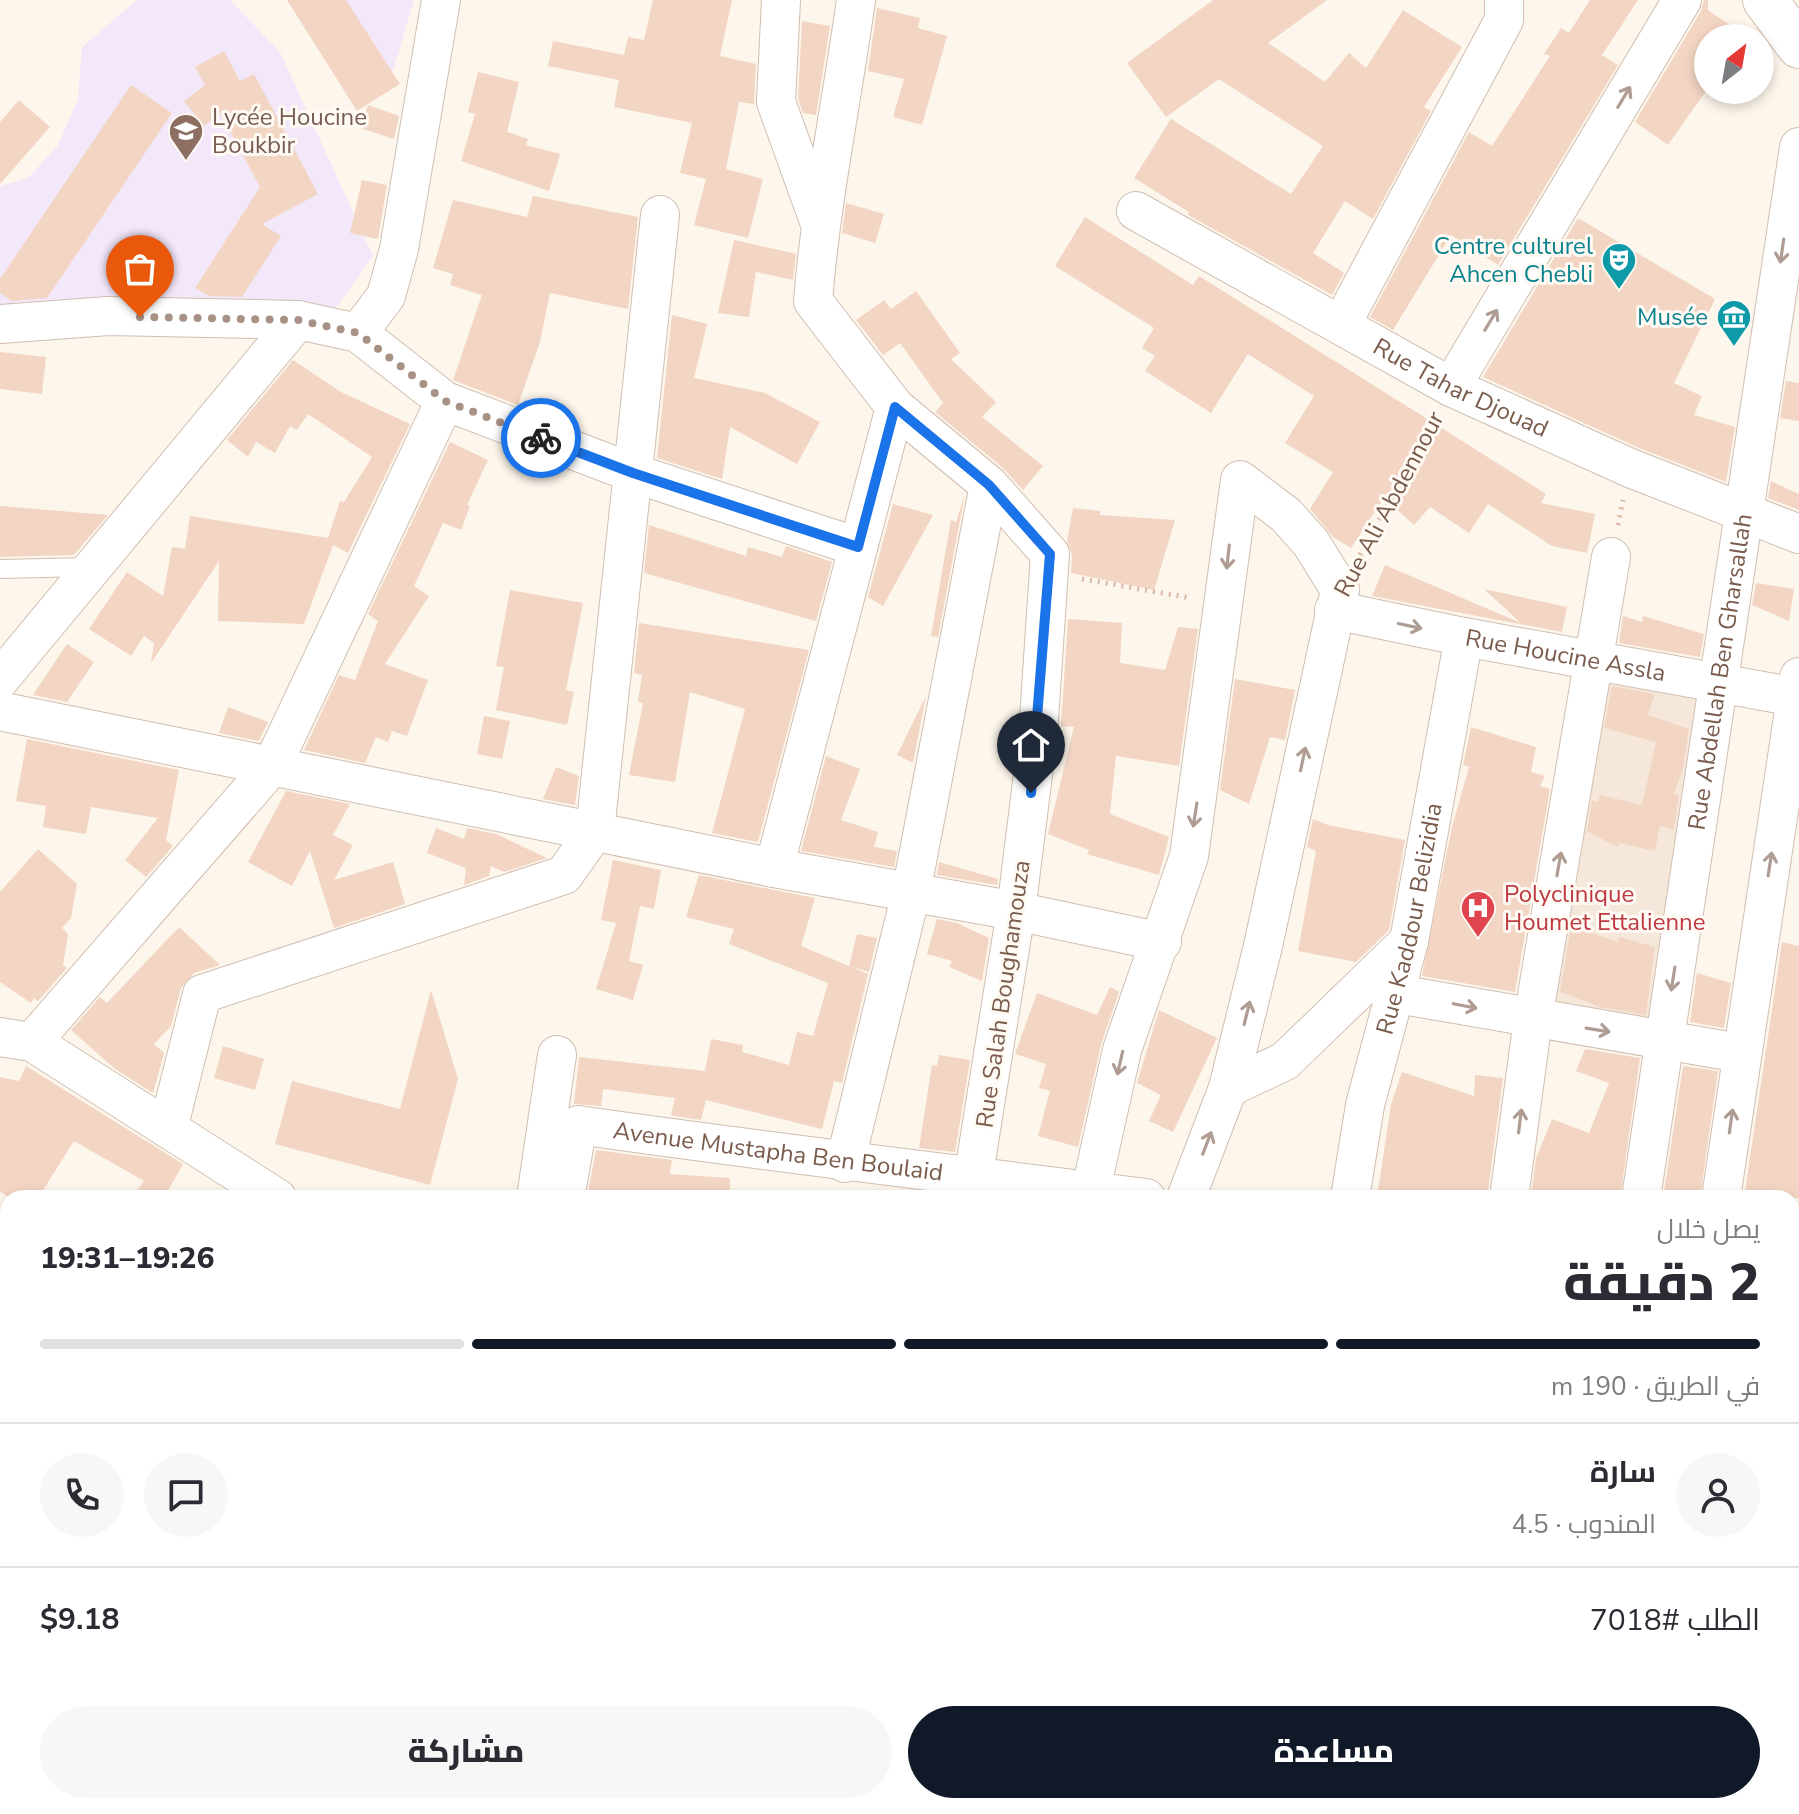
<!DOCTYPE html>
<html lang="ar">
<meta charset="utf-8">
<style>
body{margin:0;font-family:"Nunito Sans",Cairo,sans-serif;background:#f7f7f7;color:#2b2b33;direction:rtl;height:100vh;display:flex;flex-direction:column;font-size:30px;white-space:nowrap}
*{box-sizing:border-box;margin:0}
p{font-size:26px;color:#7c7c81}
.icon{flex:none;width:44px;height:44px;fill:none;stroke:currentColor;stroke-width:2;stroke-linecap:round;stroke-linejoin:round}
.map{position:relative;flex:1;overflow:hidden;direction:ltr}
.panel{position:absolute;left:0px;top:1190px;width:1800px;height:624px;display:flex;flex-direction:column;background:#fff;border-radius:24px 24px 0 0;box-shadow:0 4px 12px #0003;direction:rtl}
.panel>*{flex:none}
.needle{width:52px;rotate:31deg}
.controls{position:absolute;left:1694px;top:24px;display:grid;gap:16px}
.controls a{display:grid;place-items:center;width:80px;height:80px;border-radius:50%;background:#fff;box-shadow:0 4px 12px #0003;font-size:40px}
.pin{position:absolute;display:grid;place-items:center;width:68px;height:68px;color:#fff;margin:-82px -34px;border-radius:50% 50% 50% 0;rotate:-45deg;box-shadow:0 0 8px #0007}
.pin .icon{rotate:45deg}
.courier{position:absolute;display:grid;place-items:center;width:80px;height:80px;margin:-40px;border:6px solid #1a73e8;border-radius:50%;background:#fff;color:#222;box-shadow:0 2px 10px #0007}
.headline em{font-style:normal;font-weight:800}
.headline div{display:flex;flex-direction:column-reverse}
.headline{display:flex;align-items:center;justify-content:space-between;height:136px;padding:0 40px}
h1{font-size:52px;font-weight:800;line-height:60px}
.bar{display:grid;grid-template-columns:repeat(4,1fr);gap:12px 8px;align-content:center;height:96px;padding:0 40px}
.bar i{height:10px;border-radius:6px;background:#e1e1e2}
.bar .selected{background:#111827}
.bar p{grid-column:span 4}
.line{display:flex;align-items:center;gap:20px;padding:0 40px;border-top:2px solid #e1e1e2}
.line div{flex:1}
.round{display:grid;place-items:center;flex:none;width:84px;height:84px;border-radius:42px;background:#f7f7f7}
.button{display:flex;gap:16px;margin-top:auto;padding:16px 40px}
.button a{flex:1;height:92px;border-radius:48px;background:#111827;color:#fff;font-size:32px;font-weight:800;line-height:92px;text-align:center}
.button a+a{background:#f7f7f7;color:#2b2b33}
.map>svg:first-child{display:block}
</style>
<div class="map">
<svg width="1799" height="1814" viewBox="0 0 1799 1814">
<rect width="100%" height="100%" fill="#fdf6ec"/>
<path fill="#f5e8da" d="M 1608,678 L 1707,695 L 1651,1019 L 1553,1002 Z
M 1100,1806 L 1249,1806 L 1248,1814 L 1098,1814 Z"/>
<path fill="#f3e8fa" d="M 137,0 L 230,0 L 280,52 L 373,256 L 335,309 L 170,303 L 0,307 L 0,186 L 28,178 L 57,147 L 78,99 L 82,47 Z
M 301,0 L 414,0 L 393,71 L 353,96 Z"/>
<path fill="#f3d5c3" d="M 287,0 L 346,0 L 400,84 L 357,111 Z
M 653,0 L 732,0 L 720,56 L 756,64 L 754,104 L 739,102 L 726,169 L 763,179 L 748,238 L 694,225 L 706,179 L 680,173 L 692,123 L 614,107 L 619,80 L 548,66 L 553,41 L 624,55 L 628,37 L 644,40 Z
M 1213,0 L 1327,0 L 1268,43 L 1325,82 L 1349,53 L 1366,68 L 1403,10 L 1462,47 L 1424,107 L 1431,111 L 1373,219 L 1345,201 L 1313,253 L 1344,273 L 1332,295 L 1188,215 L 1189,212 L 1134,178 L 1171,119 L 1291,194 L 1323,146 L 1219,79 L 1166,117 L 1127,63 Z
M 1590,0 L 1638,0 L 1602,55 L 1618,65 L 1498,265 L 1451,235 L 1393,330 L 1370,317 L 1469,132 L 1492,146 L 1550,56 L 1544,54 L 1561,28 L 1569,33 Z
M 1704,0 L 1708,0 L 1708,10 L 1749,38 L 1708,38 L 1708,88 L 1668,145 L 1635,122 L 1701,11 Z
M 877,8 L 920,18 L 918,28 L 947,36 L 922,125 L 893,117 L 904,79 L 868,71 Z
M 802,21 L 830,26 L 816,115 L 803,113 L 798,99 Z
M 224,51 L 240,81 L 254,74 L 318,194 L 262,224 L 281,236 L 242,297 L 209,296 L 195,288 L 260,187 L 220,113 L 204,126 L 184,101 L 205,85 L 195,67 Z
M 478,72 L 519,82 L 507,132 L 528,139 L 526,145 L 560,154 L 549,191 L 461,161 L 475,114 L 468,112 Z
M 131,85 L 172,113 L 47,298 L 12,301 L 0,293 L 0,279 Z
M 19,100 L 50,127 L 0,184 L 0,122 Z
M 368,105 L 399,116 L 394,139 L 361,128 Z
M 362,180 L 387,185 L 378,239 L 350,233 Z
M 533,196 L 638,217 L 628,309 L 550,293 L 540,342 L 518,405 L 453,380 L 482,295 L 450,285 L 453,274 L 433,268 L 453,200 L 527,217 Z
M 846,203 L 884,214 L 875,243 L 842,233 Z
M 1085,217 L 1193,285 L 1199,276 L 1437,425 L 1546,494 L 1541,503 L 1595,514 L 1587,553 L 1552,546 L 1488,504 L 1469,533 L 1430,507 L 1414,525 L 1384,498 L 1351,548 L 1333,537 L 1310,509 L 1333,472 L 1285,443 L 1314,396 L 1248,354 L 1211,413 L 1145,371 L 1155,356 L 1142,348 L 1154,328 L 1055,266 Z
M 1578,218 L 1715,299 L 1674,383 L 1702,396 L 1694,415 L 1735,427 L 1726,482 L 1639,448 L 1483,377 Z
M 734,240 L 796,254 L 793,280 L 756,272 L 749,317 L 718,313 Z
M 916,291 L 960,353 L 951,359 L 996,402 L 982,417 L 1043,466 L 1023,490 L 1003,468 L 935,412 L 943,403 L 900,343 L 883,355 L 856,320 L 884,300 L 891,309 Z
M 672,315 L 707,324 L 694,378 L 765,393 L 820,422 L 797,464 L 730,427 L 722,479 L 657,458 Z
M 0,352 L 46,357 L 42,394 L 0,389 Z
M 293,360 L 341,392 L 410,424 L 348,553 L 333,545 L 304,624 L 218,621 L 219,561 L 151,663 L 154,643 L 144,636 L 131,656 L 89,629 L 127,572 L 163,596 L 172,547 L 185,549 L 190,516 L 328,538 L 340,501 L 344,502 L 372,457 L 308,414 L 297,430 L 290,426 L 275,453 L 256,442 L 248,457 L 227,440 Z
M 1786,381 L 1799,383 L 1799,421 L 1780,418 Z
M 450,442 L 488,460 L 467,505 L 470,506 L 461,530 L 443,523 L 414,586 L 429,596 L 385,664 L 428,680 L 407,736 L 392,731 L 388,742 L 376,737 L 365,763 L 304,750 L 339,675 L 355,680 L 378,621 L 368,614 Z
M 1771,481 L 1799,494 L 1799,510 L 1768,498 Z
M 965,494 L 938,637 L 931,636 L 951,520 L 956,522 Z
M 893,504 L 933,515 L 883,606 L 868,597 Z
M 0,506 L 108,515 L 74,555 L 0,557 Z
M 1073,508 L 1100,511 L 1100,515 L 1175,520 L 1154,590 L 1071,573 L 1072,555 L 1067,541 Z
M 649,525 L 746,556 L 748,547 L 782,557 L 786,546 L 832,562 L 816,621 L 644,573 Z
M 1385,565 L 1521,623 L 1484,589 L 1567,607 L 1562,632 L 1372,596 Z
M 1756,583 L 1794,589 L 1789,621 L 1752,605 Z
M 510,590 L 583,603 L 566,690 L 574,692 L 567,725 L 496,710 L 504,667 L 496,666 Z
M 1623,616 L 1642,622 L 1643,616 L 1704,634 L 1700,657 L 1619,643 Z
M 1068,619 L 1122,623 L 1120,663 L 1165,670 L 1178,627 L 1198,629 L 1179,766 L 1116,756 L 1110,814 L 1169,837 L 1159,875 L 1087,854 L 1089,850 L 1048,834 L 1074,727 L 1061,726 Z
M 639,623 L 809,650 L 758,842 L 712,833 L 745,709 L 690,692 L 675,782 L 629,775 L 643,703 L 638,702 L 642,675 L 634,673 Z
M 67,644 L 94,662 L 67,702 L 33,695 Z
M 1235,679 L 1295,690 L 1285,740 L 1270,737 L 1249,804 L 1220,790 Z
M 1612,686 L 1655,694 L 1648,715 L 1689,729 L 1683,769 L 1674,794 L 1679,795 L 1674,830 L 1660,826 L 1655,851 L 1620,843 L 1617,847 L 1587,831 L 1592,800 L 1598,802 L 1600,795 L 1642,805 L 1656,742 L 1604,728 Z
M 926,696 L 913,763 L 897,755 Z
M 228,707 L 268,722 L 259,741 L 219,733 Z
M 484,716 L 510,721 L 502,759 L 477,754 Z
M 1471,727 L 1536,747 L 1531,772 L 1545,776 L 1540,786 L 1550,789 L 1515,992 L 1422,976 L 1452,827 L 1469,767 L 1463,765 Z
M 27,739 L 179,770 L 166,840 L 173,846 L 146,877 L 125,860 L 158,818 L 91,807 L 86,834 L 43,827 L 46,806 L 16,801 Z
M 826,756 L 860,769 L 841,820 L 878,832 L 874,847 L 897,851 L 894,867 L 801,851 Z
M 556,767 L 579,776 L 575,805 L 543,799 Z
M 286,791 L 350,804 L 333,835 L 353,845 L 334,880 L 393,862 L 405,904 L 334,928 L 310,851 L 292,886 L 248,862 Z
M 1313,819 L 1328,825 L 1405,840 L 1389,930 L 1356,962 L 1298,951 L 1316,851 L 1307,847 Z
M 436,828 L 464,839 L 467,828 L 496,834 L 547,858 L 504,872 L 491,866 L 489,876 L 464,885 L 466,868 L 427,853 Z
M 38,849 L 77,884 L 71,918 L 62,928 L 68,934 L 63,965 L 67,968 L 38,1001 L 34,998 L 31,1003 L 0,982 L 0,892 Z
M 613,860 L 661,870 L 654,909 L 640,906 L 629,961 L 643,965 L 633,1000 L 596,989 L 616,923 L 601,920 Z
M 939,862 L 998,879 L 997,885 L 937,875 Z
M 699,875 L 815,898 L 801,946 L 849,966 L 857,934 L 877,938 L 869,972 L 852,967 L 868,974 L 842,1083 L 834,1081 L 822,1129 L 706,1100 L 701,1120 L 674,1116 L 671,1115 L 675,1098 L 603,1089 L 601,1106 L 574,1104 L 579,1057 L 705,1071 L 711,1039 L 743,1045 L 742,1052 L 789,1065 L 797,1032 L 813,1036 L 828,983 L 729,944 L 734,929 L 686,917 Z
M 937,919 L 957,923 L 989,938 L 982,981 L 949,967 L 952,961 L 927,954 Z
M 1571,926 L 1618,942 L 1619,937 L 1655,947 L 1646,1015 L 1600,1007 L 1560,992 Z
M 179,927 L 220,965 L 194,973 L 181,988 L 171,1026 L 154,1044 L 164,1053 L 153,1093 L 115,1069 L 71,1030 L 100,997 L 107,1003 Z
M 1782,942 L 1799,946 L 1799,1198 L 1744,1198 Z
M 1697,973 L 1731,983 L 1724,1028 L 1690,1022 Z
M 1110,987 L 1119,992 L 1101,1045 L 1078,1147 L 1038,1136 L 1050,1091 L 1039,1088 L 1046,1064 L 1015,1054 L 1037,993 L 1097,1015 Z
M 431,990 L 458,1079 L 430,1185 L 275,1144 L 292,1081 L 400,1109 Z
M 1159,1010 L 1217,1038 L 1173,1132 L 1149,1121 L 1161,1095 L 1137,1083 Z
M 223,1046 L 264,1059 L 255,1090 L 214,1078 Z
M 1585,1049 L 1640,1058 L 1620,1198 L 1531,1198 L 1536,1158 L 1552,1119 L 1589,1133 L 1609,1083 L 1576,1071 Z
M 939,1055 L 970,1060 L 955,1152 L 919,1148 L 932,1065 L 937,1066 Z
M 26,1066 L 183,1164 L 164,1198 L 132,1198 L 144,1181 L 74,1141 L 38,1198 L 11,1198 L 0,1192 L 0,1077 L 19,1081 Z
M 1683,1066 L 1718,1071 L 1700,1198 L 1663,1198 Z
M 1402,1072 L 1474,1096 L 1475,1075 L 1503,1078 L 1487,1198 L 1377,1198 L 1391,1104 Z
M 596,1150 L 672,1160 L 670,1174 L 730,1178 L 730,1198 L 587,1198 Z"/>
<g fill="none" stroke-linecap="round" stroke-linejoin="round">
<g stroke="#d1beb0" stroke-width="20">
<path id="lane" d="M 0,569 L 89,567"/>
</g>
<g stroke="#d1beb0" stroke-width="40">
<g id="street">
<path d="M 781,0 L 776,102 L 819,221"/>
<path d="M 856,0 C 842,101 821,200 813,301 L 895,407 L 989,485 L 1050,554 L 1038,734 L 1016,911 L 970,1198"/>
<path id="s1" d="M 1136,211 L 1451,387 L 1630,468 L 1799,534"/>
<path d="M 0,324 L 108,316 L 298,320 L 358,333 L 445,401 L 633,473 L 858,547"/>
<path d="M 1341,325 L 1504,20 L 1504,0"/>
<path d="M 358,333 L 386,296 L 399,249 L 441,0"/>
<path d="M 1451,387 L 1682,0"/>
<path id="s2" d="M 1334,610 L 1464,637 L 1796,697"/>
<path d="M 0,679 L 298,320"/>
<path d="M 0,711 L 774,868 L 1016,911 L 1162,942"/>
<path d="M 774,868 L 895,407"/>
<path d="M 1397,994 L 1740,1053"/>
<path d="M 0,1037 L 32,1042 L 277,1198"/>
<path d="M 32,1042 L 272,766 L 445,401"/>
<path d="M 1228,1088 L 1285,1061 L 1409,941"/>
<path d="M 168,1129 L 202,994 L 564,875 L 595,831 L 660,215"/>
<path d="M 845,1163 L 911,893 L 989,485"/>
<path d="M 536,1198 L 557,1055"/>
<path id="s3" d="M 565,1198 L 578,1125 C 767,1152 956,1174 1146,1198"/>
<path d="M 1089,1198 L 1122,1050 L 1189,856 L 1240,480 L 1286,515 L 1311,543 L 1340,590 L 1263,946 L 1228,1088 L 1186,1198"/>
<path id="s4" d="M 1350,1198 L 1365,1105 L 1409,941 L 1464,637"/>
<path d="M 1509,1198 L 1533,1019 L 1611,557"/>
<path id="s5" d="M 1641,1198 L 1799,147"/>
<path d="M 1721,1198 L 1799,677"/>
<path d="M 1792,1280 L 1799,1280"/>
<path d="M 0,1336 L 8,1345"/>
<path d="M 0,1695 L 8,1707"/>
<path d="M 1792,1699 L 1799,1700"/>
<path d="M 107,1806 L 113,1814"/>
<path d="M 917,1806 L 920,1814"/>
<path d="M 77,1814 L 77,1806"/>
<path d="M 300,1814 L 301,1806"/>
<path d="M 578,1814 L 582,1806"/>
<path d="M 951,1814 L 953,1806"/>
<path d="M 1090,1814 L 1092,1806"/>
<path d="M 1256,1814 L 1258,1806"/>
<path d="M 1435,1814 L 1436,1806"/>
<path d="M 1589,1814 L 1590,1806"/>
</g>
</g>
<g stroke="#d6c0b0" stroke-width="46">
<path id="secondary" d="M 1765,0 L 1799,46"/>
</g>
<g stroke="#dad1cd" stroke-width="46">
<path id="primary" d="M 1792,1373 L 1799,1324
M 1792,1545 L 1799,1500
M 1750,1814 L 1752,1806"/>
</g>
<path stroke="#d9b8a5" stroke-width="5" stroke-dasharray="2 6" stroke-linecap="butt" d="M 1618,525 L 1623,500
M 1360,555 L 1436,416
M 1082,579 L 1191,598
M 1044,1814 L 1051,1806"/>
<use href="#lane" stroke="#fff" stroke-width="18"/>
<use href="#street" stroke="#fff" stroke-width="38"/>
<use href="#secondary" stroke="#fff" stroke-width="44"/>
<use href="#primary" stroke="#fbd9a5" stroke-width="44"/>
</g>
<defs><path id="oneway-shaft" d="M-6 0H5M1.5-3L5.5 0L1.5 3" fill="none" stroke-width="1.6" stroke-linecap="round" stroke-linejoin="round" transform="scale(2)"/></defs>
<g stroke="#af9d94">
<use href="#oneway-shaft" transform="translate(1624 97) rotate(-59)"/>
<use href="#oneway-shaft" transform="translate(1782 251) rotate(98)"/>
<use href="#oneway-shaft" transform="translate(1491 320) rotate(-59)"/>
<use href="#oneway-shaft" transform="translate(1228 557) rotate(96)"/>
<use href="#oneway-shaft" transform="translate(1410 626) rotate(12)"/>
<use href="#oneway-shaft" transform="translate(1303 759) rotate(-78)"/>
<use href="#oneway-shaft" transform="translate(1195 815) rotate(99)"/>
<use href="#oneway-shaft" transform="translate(1559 864) rotate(-80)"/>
<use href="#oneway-shaft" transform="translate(1770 864) rotate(-81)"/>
<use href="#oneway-shaft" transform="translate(1673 979) rotate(99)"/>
<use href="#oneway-shaft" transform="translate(1465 1006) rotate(11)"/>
<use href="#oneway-shaft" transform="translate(1247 1013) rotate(-76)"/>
<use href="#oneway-shaft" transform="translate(1598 1030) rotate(9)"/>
<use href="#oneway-shaft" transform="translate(1120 1063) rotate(103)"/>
<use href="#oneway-shaft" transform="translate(1520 1121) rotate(-83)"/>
<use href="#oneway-shaft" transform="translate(1731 1121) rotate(-82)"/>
<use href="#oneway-shaft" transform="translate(1207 1143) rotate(-69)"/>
</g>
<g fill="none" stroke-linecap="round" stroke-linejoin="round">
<path stroke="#a89285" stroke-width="8" stroke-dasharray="0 14.4" d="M 140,317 L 298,320 L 358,333 L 445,401 L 541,438"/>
<path stroke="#1a73e8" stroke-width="10" d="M 541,438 L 633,473 L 858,547 L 895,407 L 989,485 L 1050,554 L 1031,793"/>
</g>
<defs>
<g id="school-pin" transform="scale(1.8)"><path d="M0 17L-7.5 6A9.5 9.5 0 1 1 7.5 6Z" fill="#8d6e63" stroke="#fffaf3"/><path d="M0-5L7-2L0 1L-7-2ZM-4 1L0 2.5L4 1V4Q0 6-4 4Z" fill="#fff"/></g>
<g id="theatre-pin" transform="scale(1.8)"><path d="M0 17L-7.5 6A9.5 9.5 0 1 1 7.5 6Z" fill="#0f9aa8" stroke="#fffaf3"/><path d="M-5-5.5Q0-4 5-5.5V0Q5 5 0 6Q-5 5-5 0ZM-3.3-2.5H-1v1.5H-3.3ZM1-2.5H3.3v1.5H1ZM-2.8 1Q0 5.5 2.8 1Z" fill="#fff"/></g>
<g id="museum-pin" transform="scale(1.8)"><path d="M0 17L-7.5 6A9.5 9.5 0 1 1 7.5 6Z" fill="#0f9aa8" stroke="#fffaf3"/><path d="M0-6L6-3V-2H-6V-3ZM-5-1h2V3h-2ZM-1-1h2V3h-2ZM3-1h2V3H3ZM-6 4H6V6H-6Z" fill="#fff"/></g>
<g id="hospital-pin" transform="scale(1.8)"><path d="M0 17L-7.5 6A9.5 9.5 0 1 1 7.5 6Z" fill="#e0444e" stroke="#fffaf3"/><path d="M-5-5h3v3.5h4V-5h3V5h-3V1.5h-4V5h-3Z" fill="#fff"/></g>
</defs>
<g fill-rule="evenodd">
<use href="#school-pin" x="186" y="131"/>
<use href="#theatre-pin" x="1619" y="260"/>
<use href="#museum-pin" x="1734" y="317"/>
<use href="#hospital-pin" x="1478" y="908"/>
</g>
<g text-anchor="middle" stroke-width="6" stroke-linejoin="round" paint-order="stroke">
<g font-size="24" fill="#785e54" stroke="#fffaf3" text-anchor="start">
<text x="212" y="125">Lycée Houcine<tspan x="212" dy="28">Boukbir</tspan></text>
</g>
<g font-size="24" fill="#0d838f" stroke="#fffaf3" text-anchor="end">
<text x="1593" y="254">Centre culturel<tspan x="1593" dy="28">Ahcen Chebli</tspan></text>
<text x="1708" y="325">Musée</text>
</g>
<g font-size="24" fill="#7a5c4d" stroke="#fffaf3">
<text dy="8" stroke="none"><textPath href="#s1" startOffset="370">Rue Tahar Djouad</textPath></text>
<text transform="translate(1389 504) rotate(-62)" y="8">Rue Ali Abdennour</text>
<text dy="8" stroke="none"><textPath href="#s2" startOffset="236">Rue Houcine Assla</textPath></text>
<text dy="8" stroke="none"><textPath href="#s5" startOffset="532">Rue Abdellah Ben Gharsallah</textPath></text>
<text dy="8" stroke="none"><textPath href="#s4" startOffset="286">Rue Kaddour Belizidia</textPath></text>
<text transform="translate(1003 994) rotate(-82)" y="8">Rue Salah Boughamouza</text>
<text dy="8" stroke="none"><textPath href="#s3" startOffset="276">Avenue Mustapha Ben Boulaid</textPath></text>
</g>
<g font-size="24" fill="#be3a42" stroke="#fffaf3" text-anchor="start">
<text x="1504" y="902">Polyclinique<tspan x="1504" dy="28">Houmet Ettalienne</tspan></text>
</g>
</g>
</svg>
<div class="controls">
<a><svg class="needle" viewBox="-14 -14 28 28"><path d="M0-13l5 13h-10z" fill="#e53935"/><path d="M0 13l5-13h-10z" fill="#7c7c81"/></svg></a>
</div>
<div class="pin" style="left:140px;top:317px;background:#ea580c"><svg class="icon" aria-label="bag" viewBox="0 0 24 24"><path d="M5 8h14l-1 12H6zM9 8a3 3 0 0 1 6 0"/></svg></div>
<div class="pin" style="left:1031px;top:793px;background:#1f2937"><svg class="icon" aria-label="home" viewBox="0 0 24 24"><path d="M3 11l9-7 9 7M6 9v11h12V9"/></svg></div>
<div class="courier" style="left:541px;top:438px"><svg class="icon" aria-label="bike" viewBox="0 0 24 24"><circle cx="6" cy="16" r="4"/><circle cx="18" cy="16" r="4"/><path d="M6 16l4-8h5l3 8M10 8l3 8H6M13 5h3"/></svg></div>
<section class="panel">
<div class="headline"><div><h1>2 دقيقة</h1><p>يصل خلال</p></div><em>19:26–19:31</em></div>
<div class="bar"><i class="selected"></i><i class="selected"></i><i class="selected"></i><i></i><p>في الطريق · 190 m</p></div>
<div class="line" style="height:144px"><a class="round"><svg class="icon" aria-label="person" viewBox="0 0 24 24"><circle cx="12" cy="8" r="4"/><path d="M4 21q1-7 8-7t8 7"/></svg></a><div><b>سارة</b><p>المندوب · 4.5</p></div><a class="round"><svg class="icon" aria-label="chat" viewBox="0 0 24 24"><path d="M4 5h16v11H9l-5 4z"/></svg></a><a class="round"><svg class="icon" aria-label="phone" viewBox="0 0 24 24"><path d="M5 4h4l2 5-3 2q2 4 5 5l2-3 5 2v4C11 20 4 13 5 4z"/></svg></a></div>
<div class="line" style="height:104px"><div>الطلب #7018</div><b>$9.18</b></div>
<div class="button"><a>مساعدة</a><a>مشاركة</a></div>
</section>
</div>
